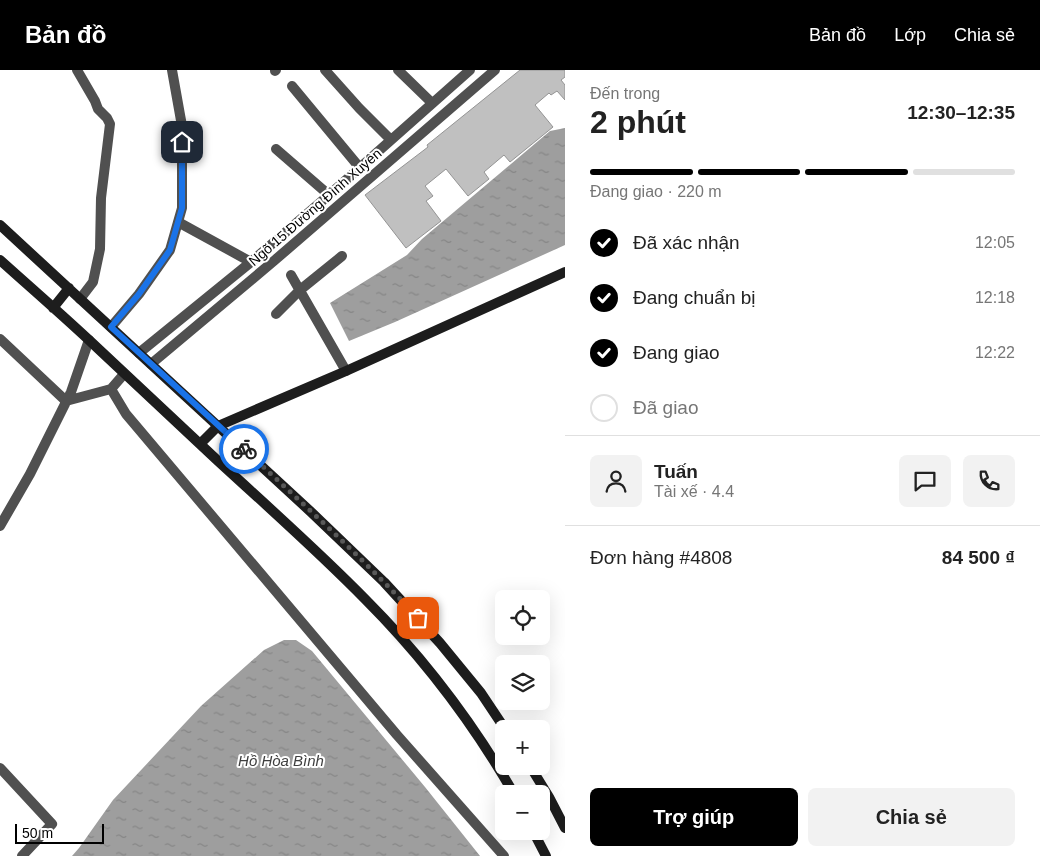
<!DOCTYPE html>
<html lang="vi">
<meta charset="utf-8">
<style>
body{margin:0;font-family:Arial,sans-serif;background:#f2f2f2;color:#222;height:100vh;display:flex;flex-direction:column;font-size:19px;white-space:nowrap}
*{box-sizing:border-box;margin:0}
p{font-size:16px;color:#767676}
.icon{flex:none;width:28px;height:28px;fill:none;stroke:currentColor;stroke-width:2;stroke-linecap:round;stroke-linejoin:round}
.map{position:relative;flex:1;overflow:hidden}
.details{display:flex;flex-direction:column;background:#fff;width:475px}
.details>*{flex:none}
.tools{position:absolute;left:495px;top:520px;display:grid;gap:10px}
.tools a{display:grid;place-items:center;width:55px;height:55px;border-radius:8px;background:#fff;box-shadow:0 5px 20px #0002;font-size:25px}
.scale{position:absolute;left:15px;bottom:12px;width:89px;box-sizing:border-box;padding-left:5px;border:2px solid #000;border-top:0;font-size:14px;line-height:18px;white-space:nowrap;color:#000;-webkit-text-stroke:4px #fff;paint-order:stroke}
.pin{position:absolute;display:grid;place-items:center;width:42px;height:42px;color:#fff;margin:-21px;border-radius:10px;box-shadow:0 2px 8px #0006}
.courier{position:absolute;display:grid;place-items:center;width:50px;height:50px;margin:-25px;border:4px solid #1a73e8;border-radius:50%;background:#fff;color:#222;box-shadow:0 1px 6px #0007}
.headline em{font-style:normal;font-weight:800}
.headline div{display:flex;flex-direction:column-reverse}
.headline{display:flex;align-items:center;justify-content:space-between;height:85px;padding:0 25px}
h1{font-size:32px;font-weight:800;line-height:38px}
.bar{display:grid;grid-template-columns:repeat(4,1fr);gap:8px 5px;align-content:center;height:60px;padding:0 25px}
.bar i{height:6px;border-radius:4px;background:#e0e0e0}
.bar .active{background:#000}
.bar p{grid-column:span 4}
.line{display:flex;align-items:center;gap:12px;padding:0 25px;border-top:1px solid #e0e0e0}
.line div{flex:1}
.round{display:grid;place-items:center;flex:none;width:52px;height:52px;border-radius:8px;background:#f2f2f2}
ol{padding:0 25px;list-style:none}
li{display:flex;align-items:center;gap:15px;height:55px}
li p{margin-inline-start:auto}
li .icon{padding:5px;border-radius:50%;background:#000;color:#fff;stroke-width:4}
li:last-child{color:#767676}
li i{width:28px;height:28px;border:2px solid #e0e0e0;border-radius:50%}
.primary-button{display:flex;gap:10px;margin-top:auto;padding:10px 25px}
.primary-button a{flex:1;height:58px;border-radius:8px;background:#000;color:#fff;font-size:20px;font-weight:800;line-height:58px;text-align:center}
.primary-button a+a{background:#f2f2f2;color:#222}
header{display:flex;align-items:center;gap:30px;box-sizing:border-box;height:70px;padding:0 25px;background:#000;color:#fff}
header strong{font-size:24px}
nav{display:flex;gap:28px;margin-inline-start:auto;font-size:18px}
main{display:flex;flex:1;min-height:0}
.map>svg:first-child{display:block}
</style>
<header>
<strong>Bản đồ</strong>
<nav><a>Bản đồ</a><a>Lớp</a><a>Chia sẻ</a></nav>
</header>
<main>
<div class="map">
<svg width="565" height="786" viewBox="0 0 565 786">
<defs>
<pattern id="water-ripples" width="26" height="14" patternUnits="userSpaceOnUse" patternTransform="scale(1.25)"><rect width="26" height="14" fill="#9e9e9e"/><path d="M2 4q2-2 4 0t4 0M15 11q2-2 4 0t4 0" fill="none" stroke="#868686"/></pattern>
</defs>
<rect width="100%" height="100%" fill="#fff"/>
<path fill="url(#water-ripples)" d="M 565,58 L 565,175 L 395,252 L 349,271 L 330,233 L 407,185 L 422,169 L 550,61 Z
M 284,570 L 296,570 L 312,581 L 425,717 L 480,786 L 72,786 L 79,778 L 113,730 L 201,636 L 264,580 Z"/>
<path fill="#c0c0c0" stroke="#949494" d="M 520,0 L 565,0 L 565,7 L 561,10 L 565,15 L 565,30 L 557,21 L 551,25 L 549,23 L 535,35 L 553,57 L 510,92 L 504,85 L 484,102 L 489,109 L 468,126 L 446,99 L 425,116 L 433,126 L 426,131 L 441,151 L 406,178 L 365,125 L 428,77 L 427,75 Z"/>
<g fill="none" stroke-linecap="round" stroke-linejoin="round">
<path stroke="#505050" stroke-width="10" d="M 77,0 L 95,31 L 98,39 L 107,48 L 110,54 L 101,128 L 100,179 L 93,212 L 80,229
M 325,0 L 359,38 L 391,70
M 398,0 L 432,33
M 275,1 L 276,0
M 292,16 L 360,98
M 276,79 L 329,125
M 178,152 L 251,192
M 291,205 L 346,301
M 276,244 L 300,220 L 342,186
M 111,257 L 139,224 L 170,180 L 182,138 L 182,56 L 172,0
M 0,269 L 66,331 L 111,319
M 139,283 L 251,192 L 329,125 L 470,0
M 151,294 L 275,190 L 495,0
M 124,304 L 111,319 L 126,344 L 397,665 L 504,786
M 0,456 L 30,404 L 71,322 L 89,270
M 0,698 L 52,754 L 22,786"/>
<path stroke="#1d1d1d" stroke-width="10" d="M 0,155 L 311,442 L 384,512 L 440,573 L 481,623 L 505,659
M 0,190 C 30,217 60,243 90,271 C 132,310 174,350 217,390 C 267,436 318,481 365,529 C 423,587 473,653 514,724
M 53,238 L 69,218
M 200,374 L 218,356 L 346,301 L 565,202
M 530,696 L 549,727 L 565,758
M 533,761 L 546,786"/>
</g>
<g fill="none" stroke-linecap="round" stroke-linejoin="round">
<path stroke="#595959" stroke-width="5" stroke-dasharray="0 9" d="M 244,379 C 303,434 363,488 418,548"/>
<path stroke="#1a73e8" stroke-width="6" d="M 182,72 L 182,138 L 170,180 L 139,224 L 111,257 L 244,379"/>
</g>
<g text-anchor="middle" stroke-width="4" stroke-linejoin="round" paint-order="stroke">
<g font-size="14" fill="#000" stroke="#fff">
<text transform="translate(315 137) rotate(-41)" y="5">Ngõ 15 Đường Đình Xuyên</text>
</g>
<g font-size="15" font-style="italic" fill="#3f3f3f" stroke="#fff">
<text x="281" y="696">Hồ Hòa Bình</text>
</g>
</g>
</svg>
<div class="tools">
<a><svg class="icon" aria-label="locate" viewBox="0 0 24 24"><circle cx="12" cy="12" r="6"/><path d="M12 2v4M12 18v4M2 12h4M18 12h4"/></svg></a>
<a><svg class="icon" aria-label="layers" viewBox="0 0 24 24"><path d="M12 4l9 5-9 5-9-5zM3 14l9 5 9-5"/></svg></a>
<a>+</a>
<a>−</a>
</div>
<div class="scale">50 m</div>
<div class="pin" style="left:418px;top:548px;background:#ea580c"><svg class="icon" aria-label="bag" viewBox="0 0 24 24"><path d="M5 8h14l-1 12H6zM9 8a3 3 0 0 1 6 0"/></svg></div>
<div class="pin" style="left:182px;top:72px;background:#1f2937"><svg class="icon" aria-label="home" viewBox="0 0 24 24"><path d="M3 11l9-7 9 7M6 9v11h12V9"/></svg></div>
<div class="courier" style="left:244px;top:379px"><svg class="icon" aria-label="bike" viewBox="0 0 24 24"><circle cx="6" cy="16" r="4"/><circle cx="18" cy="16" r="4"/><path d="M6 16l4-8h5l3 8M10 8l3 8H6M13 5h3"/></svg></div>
</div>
<section class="details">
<div class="headline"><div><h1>2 phút</h1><p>Đến trong</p></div><em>12:30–12:35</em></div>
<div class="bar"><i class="active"></i><i class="active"></i><i class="active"></i><i></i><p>Đang giao · 220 m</p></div>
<ol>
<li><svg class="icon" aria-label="check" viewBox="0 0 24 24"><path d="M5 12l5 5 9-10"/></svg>Đã xác nhận<p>12:05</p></li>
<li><svg class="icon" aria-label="check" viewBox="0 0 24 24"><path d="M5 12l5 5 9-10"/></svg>Đang chuẩn bị<p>12:18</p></li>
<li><svg class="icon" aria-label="check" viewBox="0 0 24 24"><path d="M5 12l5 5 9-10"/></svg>Đang giao<p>12:22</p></li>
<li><i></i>Đã giao</li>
</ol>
<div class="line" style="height:90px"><a class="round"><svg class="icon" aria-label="person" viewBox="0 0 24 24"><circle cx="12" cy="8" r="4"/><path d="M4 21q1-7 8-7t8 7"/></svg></a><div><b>Tuấn</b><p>Tài xế · 4.4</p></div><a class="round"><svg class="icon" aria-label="chat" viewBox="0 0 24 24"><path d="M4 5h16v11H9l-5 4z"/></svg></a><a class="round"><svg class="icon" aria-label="phone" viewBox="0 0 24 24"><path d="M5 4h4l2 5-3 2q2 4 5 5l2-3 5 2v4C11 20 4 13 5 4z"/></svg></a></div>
<div class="line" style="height:65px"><div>Đơn hàng #4808</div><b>84 500 ₫</b></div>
<div class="primary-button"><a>Trợ giúp</a><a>Chia sẻ</a></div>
</section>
</main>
